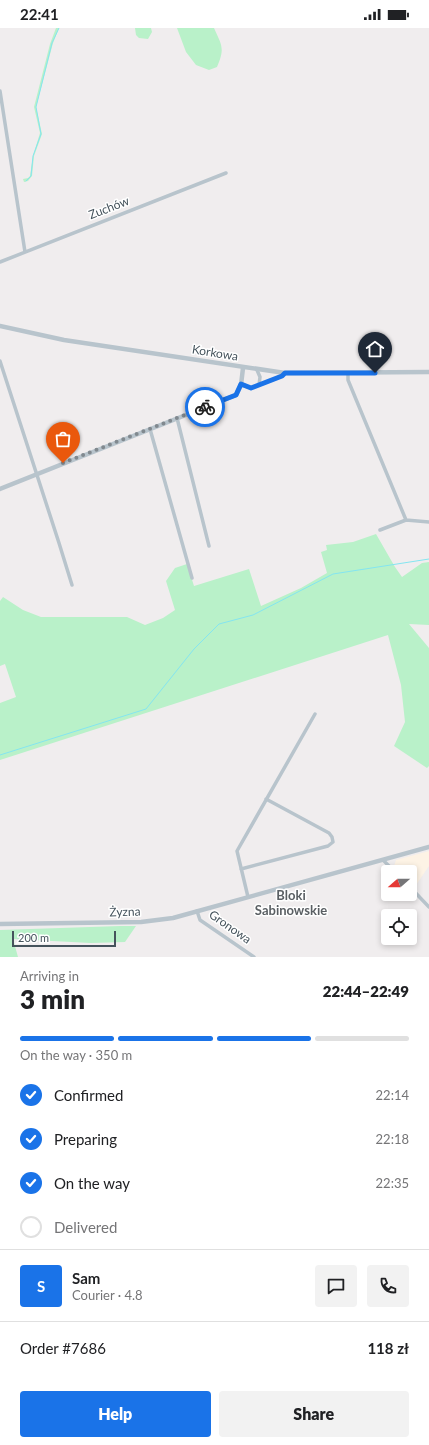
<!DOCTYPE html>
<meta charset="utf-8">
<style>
body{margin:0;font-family:Lato,sans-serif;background:#f2f2f2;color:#202124;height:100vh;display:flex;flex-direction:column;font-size:15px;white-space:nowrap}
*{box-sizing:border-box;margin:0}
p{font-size:13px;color:#757577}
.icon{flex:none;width:22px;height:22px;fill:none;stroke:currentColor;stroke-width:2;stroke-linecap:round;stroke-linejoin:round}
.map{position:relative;height:929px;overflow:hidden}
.details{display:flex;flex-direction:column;background:#fff;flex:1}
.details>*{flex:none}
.needle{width:26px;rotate:250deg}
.controls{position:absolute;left:381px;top:837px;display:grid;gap:8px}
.controls a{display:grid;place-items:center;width:36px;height:36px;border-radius:4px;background:#fff;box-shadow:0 2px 6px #0003;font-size:20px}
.scale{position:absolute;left:12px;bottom:10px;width:104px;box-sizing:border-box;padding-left:4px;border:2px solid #45535c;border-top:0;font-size:11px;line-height:14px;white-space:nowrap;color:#45535c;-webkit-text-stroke:3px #fff;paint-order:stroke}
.pin{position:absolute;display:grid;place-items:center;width:34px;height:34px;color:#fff;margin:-41px -17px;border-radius:50% 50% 50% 0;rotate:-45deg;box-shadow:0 0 4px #0007}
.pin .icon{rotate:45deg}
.courier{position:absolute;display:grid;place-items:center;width:40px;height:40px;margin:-20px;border:3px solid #1a73e8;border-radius:50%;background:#fff;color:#222;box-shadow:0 1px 5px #0007}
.overview em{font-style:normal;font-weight:800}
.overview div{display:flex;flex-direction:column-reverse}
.overview{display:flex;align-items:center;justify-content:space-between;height:68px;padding:0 20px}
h1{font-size:26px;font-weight:800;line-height:30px}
.bar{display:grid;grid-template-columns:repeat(4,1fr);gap:6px 4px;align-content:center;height:48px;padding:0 20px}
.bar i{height:5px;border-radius:3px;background:#e0e0e0}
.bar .active{background:#1a73e8}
.bar p{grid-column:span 4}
.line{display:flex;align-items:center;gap:10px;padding:0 20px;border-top:1px solid #e0e0e0}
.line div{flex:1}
.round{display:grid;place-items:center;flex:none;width:42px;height:42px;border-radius:4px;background:#f2f2f2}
ol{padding:0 20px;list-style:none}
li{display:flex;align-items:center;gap:12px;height:44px}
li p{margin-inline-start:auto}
li .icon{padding:4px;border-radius:50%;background:#1a73e8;color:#fff;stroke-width:4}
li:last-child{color:#757577}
li i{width:22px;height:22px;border:2px solid #e0e0e0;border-radius:50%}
.primary-button{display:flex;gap:8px;margin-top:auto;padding:8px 20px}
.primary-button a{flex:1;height:46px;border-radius:4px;background:#1a73e8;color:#fff;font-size:16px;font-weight:800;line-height:46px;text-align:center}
.primary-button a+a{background:#f2f2f2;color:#202124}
.status{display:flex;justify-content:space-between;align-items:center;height:28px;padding:0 20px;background:#fff;direction:ltr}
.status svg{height:11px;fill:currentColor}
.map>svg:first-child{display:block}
</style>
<div class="status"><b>22:41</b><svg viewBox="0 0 49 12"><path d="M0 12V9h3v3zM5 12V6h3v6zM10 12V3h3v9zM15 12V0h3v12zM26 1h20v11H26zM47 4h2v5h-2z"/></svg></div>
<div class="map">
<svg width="429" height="929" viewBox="0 0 429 929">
<rect width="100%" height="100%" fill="#f0edee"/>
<path fill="#fdf3e5" d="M 429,823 L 429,838 L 416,857 L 413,858 L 410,855 L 410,844 L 399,844 L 394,838 L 396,832 Z"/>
<path fill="#b9f1c9" d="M 56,0 L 59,0 L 53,15 L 36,79 L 42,106 L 34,128 L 32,148 L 28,153 L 24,154 L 23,151 L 28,150 L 30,148 L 33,128 L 40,105 L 34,79 L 50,16 Z
M 135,0 L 151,0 L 152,4 L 148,11 L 139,10 L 136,7 Z
M 177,0 L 214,0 C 222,18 225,20 217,39 L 209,42 L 196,37 L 186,24 Z
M 376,506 L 395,539 L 402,549 L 422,535 L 429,534 L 429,597 L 409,596 L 429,620 L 429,738 L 427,740 L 394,718 L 405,694 L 401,657 L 388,607 L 0,732 L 0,675 L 16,669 L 5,636 L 0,638 L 0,573 L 3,569 L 23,582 L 41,589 L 127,589 L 145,597 L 163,590 L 175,582 L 166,553 L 175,540 L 187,536 L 194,558 L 249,541 L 261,578 L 301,560 L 327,545 L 321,524 L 327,522 L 326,517 L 353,514 Z
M 120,898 L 136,898 L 125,914 L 91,915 L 13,911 L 18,929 L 0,929 L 0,902 Z"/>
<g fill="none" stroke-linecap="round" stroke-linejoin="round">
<path stroke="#84e5f0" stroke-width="1" d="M 26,153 L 31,148 L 33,128 L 41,106 L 36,79 L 52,15 L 59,0
M 0,727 L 146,681 L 194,621 L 219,596 L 253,587 L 333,546 L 429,531"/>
<path stroke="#b8c4cc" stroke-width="3.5" d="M 0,63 L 25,224
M 0,234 L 226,145
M 0,333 L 59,515 L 72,557
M 257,342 L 260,349 L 259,357
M 348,345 L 348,352 L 406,492
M 241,357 L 251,360 L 282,348 L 285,345
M 177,390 L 209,518
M 150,401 L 192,550
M 380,502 L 406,492 L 429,494
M 383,832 L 395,844
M 241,841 L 328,818 L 333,814 L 332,809 L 329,805 L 266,771
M 410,859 L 429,879
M 248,869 L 237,823 L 315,686
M 197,883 L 200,892 L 254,929"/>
<path stroke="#b8c4cc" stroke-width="4.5" d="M 0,298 L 64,312 L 285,345 L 429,344
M 0,461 L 236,367 L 241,357 L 243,340
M 0,896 L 141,894 L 173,890 L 429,819"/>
</g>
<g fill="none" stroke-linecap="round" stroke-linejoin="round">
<path stroke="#81898f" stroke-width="4" stroke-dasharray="0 7.2" d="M 63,435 L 205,379"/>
<path stroke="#1a73e8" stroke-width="5" d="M 205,379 L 236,367 L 241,356 L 251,360 L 282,348 L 285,345 L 375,345"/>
</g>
<g text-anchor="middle" stroke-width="3" stroke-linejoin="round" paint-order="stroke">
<g font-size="12" fill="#45535c" stroke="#fff">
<text transform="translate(109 180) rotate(-21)" y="4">Zuchów</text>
<text transform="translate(215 325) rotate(9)" y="4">Korkowa</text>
<text transform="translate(125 884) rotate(-2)" y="4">Żyzna</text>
<text transform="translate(230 899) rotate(35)" y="4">Gronowa</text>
</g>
<g font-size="13" font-weight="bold" fill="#5a5f63" stroke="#fff">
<text x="291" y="872">Bloki<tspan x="291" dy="15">Sabinowskie</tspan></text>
</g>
</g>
</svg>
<div class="controls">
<a><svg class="needle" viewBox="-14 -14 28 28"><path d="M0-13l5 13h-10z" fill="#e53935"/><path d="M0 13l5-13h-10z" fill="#757577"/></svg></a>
<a><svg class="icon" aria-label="locate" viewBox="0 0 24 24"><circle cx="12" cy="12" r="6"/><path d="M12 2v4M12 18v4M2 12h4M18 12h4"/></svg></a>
</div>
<div class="scale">200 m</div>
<div class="pin" style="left:63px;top:435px;background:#ea580c"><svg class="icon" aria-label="bag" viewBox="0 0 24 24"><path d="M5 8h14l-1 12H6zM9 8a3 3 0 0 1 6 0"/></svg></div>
<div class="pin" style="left:375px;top:345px;background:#1f2937"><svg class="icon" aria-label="home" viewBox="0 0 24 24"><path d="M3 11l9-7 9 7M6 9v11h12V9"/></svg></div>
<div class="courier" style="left:205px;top:379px"><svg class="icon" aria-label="bike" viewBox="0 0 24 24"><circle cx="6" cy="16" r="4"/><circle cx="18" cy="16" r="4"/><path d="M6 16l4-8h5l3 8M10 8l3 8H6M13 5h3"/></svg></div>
</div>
<section class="details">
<div class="overview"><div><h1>3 min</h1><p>Arriving in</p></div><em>22:44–22:49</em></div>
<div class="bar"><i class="active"></i><i class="active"></i><i class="active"></i><i></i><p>On the way · 350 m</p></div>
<ol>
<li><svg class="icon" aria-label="check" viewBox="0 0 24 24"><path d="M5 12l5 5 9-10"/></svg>Confirmed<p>22:14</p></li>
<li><svg class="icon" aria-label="check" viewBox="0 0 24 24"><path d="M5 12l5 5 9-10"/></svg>Preparing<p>22:18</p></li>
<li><svg class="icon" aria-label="check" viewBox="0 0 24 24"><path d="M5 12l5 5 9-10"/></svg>On the way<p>22:35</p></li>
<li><i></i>Delivered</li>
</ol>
<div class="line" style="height:72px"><b class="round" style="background:#1a73e8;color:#fff">S</b><div><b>Sam</b><p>Courier · 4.8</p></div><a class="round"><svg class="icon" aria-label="chat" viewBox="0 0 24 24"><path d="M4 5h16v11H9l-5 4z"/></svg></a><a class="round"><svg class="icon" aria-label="phone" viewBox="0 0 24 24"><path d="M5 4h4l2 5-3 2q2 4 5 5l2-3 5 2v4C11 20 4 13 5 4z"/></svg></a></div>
<div class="line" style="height:52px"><div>Order #7686</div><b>118 zł</b></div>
<div class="primary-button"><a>Help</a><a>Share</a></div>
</section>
